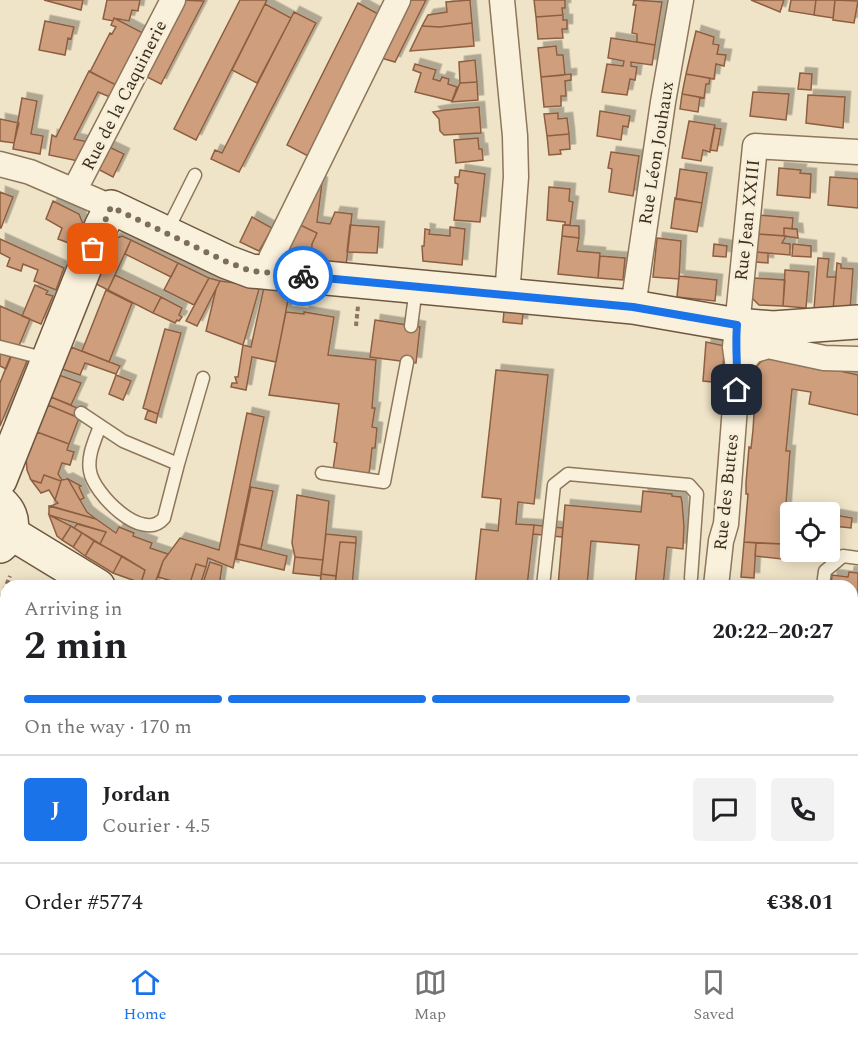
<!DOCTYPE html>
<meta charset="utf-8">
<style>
body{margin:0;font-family:Spectral,serif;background:#f2f2f2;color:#202124;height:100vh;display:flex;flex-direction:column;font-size:22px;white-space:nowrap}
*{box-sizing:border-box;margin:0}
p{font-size:20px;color:#757577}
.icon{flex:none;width:33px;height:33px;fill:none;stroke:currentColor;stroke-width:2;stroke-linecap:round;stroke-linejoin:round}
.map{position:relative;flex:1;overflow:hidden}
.drawer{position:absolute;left:0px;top:580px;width:858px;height:374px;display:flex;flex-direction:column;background:#fff;border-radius:18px 18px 0 0;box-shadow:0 3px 15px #0003}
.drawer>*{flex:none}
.tools{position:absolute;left:780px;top:502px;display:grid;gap:12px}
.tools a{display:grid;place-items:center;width:60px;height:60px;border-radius:6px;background:#fff;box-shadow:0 3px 15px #0003;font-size:30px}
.pin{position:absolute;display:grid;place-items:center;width:51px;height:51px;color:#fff;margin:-26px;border-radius:12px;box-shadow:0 3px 9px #0006}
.courier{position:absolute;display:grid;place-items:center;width:60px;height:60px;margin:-30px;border:4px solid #1a73e8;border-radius:50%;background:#fff;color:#222;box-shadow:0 2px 8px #0007}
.head em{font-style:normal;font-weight:700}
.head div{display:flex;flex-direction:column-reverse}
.head{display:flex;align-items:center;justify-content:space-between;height:102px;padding:0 24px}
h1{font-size:39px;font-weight:700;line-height:45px}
.bar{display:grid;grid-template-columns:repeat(4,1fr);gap:9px 6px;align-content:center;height:72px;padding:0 24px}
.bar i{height:8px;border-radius:4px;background:#e0e0e0}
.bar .selected{background:#1a73e8}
.bar p{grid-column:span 4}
.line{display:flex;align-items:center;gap:15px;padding:0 24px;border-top:2px solid #e0e0e0}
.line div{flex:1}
.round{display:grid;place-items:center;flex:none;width:63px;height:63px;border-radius:6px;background:#f2f2f2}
.tabs{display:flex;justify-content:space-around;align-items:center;height:84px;border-top:2px solid #e0e0e0;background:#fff;font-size:16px;color:#757577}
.tabs a{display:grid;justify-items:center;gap:3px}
.tabs .selected{color:#1a73e8}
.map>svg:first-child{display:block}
</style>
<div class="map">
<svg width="858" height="953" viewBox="0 0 858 953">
<defs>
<filter id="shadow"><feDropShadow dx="5.5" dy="-5.5" stdDeviation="0" flood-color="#0004"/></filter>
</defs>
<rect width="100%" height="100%" fill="#f0e4c8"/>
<path fill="#e6deb5" d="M 415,948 L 531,948 L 529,953 L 420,953 Z"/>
<path fill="#c9cf9b" d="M 852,716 L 858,716 L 858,876 L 852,869 Z
M 548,948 L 636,948 L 635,953 L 546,953 Z"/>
<path fill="#cf9f7d" stroke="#8d5f41" stroke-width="1.5" filter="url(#shadow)" d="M 44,0 L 83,0 L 81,10 Z
M 107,0 L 140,0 L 138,11 L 132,10 L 129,21 L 114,18 L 113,21 L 103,19 Z
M 179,0 L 204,1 L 161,84 L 141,74 Z
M 240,0 L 267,0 L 196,140 L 174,129 Z
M 407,0 L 426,0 L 395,62 L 378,57 Z
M 470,0 L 472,23 L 440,27 L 422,26 L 428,15 L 447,12 L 446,2 Z
M 534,0 L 565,0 L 565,8 L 562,8 L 563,15 L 536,17 Z
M 634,0 L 662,2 L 655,45 L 637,42 L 637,34 L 632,33 L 636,5 L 633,5 Z
M 751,0 L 784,0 L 780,12 Z
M 791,0 L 816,0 L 814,15 L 789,11 Z
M 816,0 L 835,0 L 833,18 L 814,15 Z
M 835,0 L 858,1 L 854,23 L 833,20 Z
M 358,3 L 380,15 L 308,156 L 287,145 Z
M 265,4 L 291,18 L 257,83 L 232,70 Z
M 294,12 L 316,23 L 239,172 L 211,159 L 215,150 L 222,153 Z
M 563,15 L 563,20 L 567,20 L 567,29 L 562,29 L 563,38 L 538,39 L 536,17 Z
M 114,18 L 143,33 L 116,85 L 90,72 L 110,33 L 112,34 L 116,27 L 111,25 Z
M 45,21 L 74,27 L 71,39 L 68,38 L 65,55 L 39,50 Z
M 472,23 L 474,46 L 410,51 L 422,26 L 440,27 Z
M 696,31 L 714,37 L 713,44 L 719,45 L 717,54 L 726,55 L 724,66 L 716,64 L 714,79 L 686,74 Z
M 611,38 L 655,45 L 652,65 L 631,62 L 631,66 L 637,67 L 635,80 L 630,79 L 627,95 L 602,92 L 607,64 L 623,66 L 624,61 L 608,58 Z
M 556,46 L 557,55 L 563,55 L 565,75 L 541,77 L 538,48 Z
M 475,60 L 477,82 L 460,83 L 459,62 Z
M 415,64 L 436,70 L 433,79 L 440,81 L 442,77 L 449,79 L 448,84 L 457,87 L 452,101 L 415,92 L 421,73 L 413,70 Z
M 89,71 L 116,85 L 110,97 L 98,92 L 74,139 L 88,142 L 78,161 L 49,155 L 52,135 L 56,137 Z
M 800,73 L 812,74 L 811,90 L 798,89 Z
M 571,74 L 571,80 L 565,81 L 566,96 L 561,96 L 561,106 L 544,107 L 541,77 Z
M 686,74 L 710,78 L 709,84 L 706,84 L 704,98 L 682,94 Z
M 477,82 L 478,100 L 452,102 L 460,83 Z
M 753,92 L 789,94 L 786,120 L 750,116 Z
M 682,94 L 700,97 L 698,112 L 680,109 Z
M 808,95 L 845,97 L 843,128 L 806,123 Z
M 22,98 L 37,101 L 31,134 L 43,136 L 40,154 L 13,149 Z
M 479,107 L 481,133 L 444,135 L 440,131 L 439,119 L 433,112 L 445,110 Z
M 600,111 L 630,116 L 628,127 L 623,126 L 621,140 L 597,136 Z
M 558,113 L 558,119 L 567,118 L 569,134 L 547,136 L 544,114 Z
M 0,119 L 19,123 L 14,143 L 0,141 Z
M 689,121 L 715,125 L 710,152 L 703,150 L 701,161 L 682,158 Z
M 714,128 L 721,129 L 717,151 L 710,150 Z
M 569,134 L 570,149 L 560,150 L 561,154 L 549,155 L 547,136 Z
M 478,138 L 479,149 L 482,149 L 483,160 L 456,163 L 454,140 Z
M 105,145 L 124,154 L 113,177 L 94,167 Z
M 611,152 L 639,156 L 633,196 L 609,192 L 612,169 L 608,168 Z
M 779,168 L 801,170 L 800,173 L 811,174 L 810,198 L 777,195 Z
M 680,169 L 707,173 L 702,203 L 676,199 Z
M 460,170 L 485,174 L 480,222 L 454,220 L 458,184 L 455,183 L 455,177 L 459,177 Z
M 830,177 L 858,179 L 858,208 L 828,205 Z
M 316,180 L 322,183 L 317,222 L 330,224 L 335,212 L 352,214 L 346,266 L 311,263 L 312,244 L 317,233 L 294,222 Z
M 549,187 L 570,189 L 569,201 L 573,202 L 570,225 L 565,225 L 565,222 L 547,220 Z
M 0,192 L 13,197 L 1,228 L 0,228 Z
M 675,198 L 702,203 L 697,232 L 671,228 Z
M 53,201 L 79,214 L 83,224 L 74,245 L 58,239 L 62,228 L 46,219 Z
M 759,215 L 793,218 L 792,229 L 784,228 L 784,236 L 758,234 Z
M 252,217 L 272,228 L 259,251 L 240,242 Z
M 294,222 L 317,233 L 312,244 L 311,263 L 284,261 L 285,239 Z
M 350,225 L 379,227 L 377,253 L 347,252 Z
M 563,225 L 579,226 L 579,238 L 562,236 Z
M 450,227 L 465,229 L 462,265 L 423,261 L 422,246 L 424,246 L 425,229 L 430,230 L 429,234 L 450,236 Z
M 784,228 L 797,229 L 798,238 L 784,236 Z
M 758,234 L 786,236 L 782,243 L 790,244 L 790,255 L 756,252 Z
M 122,236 L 131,240 L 108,290 L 96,284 L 114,239 Z
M 562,236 L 579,238 L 577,251 L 600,253 L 598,278 L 558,274 Z
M 657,238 L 681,241 L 679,279 L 653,277 Z
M 0,239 L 64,268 L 56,290 L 34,281 L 38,270 L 23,264 L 21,271 L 7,266 L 10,258 L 0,253 Z
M 131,240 L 178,263 L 171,277 L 125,254 Z
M 714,244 L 727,246 L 726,257 L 713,256 Z
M 793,244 L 811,246 L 811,257 L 792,256 Z
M 756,252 L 768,253 L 768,263 L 756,262 Z
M 600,256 L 625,258 L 623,280 L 598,278 Z
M 818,258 L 829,259 L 827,277 L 836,277 L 833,310 L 814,309 Z
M 178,263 L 209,278 L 194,305 L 164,290 Z
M 837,263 L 841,264 L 841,268 L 853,269 L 850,311 L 833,310 Z
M 785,270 L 809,272 L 806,308 L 783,306 Z
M 115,275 L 161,297 L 153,313 L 108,290 Z
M 679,276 L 717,280 L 715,301 L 677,297 Z
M 209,278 L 220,281 L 197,326 L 186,321 Z
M 754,278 L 785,280 L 783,306 L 759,305 L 752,298 Z
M 220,281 L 260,286 L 243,345 L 206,331 L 216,289 Z
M 35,285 L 48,291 L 46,294 L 53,296 L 41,324 L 22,316 Z
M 264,287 L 290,290 L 276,362 L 252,357 L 246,390 L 231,387 L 232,383 L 237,383 L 235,377 L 238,377 L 243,345 L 251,347 Z
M 106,290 L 132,303 L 109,362 L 82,351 Z
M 161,297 L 182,308 L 179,315 L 182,317 L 179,321 L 177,320 L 175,323 L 153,313 Z
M 0,306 L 30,319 L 18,348 L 0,340 Z
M 504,311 L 523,313 L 522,324 L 503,322 Z
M 286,312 L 304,314 L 304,312 L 334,317 L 328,355 L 376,360 L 372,408 L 375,408 L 372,427 L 377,428 L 375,448 L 372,448 L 369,475 L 333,470 L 337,443 L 334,442 L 339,404 L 269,395 Z
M 375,320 L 420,327 L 416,363 L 370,357 Z
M 165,329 L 181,333 L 158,414 L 143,408 Z
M 706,342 L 725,346 L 721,383 L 703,381 Z
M 71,347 L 120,366 L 116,374 L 85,363 L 80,375 L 62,369 Z
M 0,353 L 11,357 L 6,369 L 0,366 Z
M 11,355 L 27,361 L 0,426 L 0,383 Z
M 767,355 L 858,375 L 858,415 L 809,404 L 811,392 L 792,389 L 786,451 L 790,451 L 783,544 L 744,542 L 748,494 L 746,494 L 746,483 L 749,447 L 751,448 L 753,430 L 757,366 Z
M 496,370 L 548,375 L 534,504 L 518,502 L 516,524 L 534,525 L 527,586 L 475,586 L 481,529 L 498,531 L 501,499 L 482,497 Z
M 59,375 L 81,383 L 71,405 L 51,397 Z
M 116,375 L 131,381 L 123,400 L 109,394 Z
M 51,397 L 82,410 L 79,418 L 48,405 Z
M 48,405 L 79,418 L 69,444 L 37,432 Z
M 148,410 L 158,414 L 156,423 L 145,419 Z
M 247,413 L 264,417 L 233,568 L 208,558 L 206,567 L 196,564 L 189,586 L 158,577 L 163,561 L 180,538 L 219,550 Z
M 37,432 L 69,444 L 67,450 L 74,452 L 70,465 L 62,463 L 58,474 L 62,480 L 68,479 L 87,512 L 96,519 L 51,506 L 58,503 L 55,500 L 61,481 L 44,475 L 41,483 L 31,480 L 27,470 L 26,457 Z
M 44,475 L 61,481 L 55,500 L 49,490 L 41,493 L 31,480 L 41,483 Z
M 68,479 L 81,486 L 79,487 L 84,498 L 80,500 Z
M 251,487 L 273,491 L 261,549 L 239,544 Z
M 643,491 L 672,494 L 672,496 L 681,497 L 682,502 L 684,526 L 683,549 L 667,547 L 663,586 L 635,586 L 639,545 L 591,541 L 587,586 L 558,586 L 565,505 L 641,512 Z
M 297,495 L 329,501 L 323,560 L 295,557 L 292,543 Z
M 49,506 L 96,519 L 116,533 L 119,527 L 134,533 L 133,536 L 152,543 L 150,548 L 168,554 L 163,561 L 154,586 L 141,583 L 145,570 L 100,544 L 106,532 L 49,515 Z
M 49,515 L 71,526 L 62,540 L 57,536 Z
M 835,515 L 852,518 L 851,528 L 833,526 Z
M 77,524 L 106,532 L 100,544 L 74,528 Z
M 534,525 L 563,528 L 562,537 L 533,534 Z
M 71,526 L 82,533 L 73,547 L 62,540 Z
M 82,533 L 94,541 L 85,556 L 73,547 Z
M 326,534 L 356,537 L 356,543 L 340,542 L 336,576 L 321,574 Z
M 94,541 L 122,556 L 113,573 L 85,556 Z
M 340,542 L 356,543 L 352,586 L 335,586 Z
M 744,542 L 756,543 L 754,578 L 741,577 Z
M 756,543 L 783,544 L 782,559 L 755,556 Z
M 239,544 L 287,556 L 284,570 L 236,559 Z
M 122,556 L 145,570 L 141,583 L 113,573 Z
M 295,557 L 323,560 L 321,576 L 293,573 Z
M 210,562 L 222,566 L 219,586 L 189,586 L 196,564 L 206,567 L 201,582 L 203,583 Z
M 849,572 L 858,573 L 858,619 L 852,618 L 852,586 L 831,586 L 832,575 L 848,577 Z
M 321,574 L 336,576 L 335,586 L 320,586 Z
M 6,660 L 6,694 L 0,691 L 0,670 Z
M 852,662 L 858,663 L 858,686 L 852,685 Z
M 6,857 L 6,930 L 0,941 L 0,864 Z
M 857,930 L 858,951 L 855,953 L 840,953 L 837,948 L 852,948 L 852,933 Z
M 171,948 L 175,951 L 177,948 L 265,948 L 277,953 L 167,953 Z
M 307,948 L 354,948 L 352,953 L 305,953 Z"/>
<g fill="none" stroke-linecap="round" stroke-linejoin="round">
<g stroke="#8d765c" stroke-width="15">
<path id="lane" d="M 166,233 L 195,175
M 411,326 L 416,288
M 0,347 L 47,359
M 81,413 L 123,441 L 178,464 L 203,378
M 100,426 C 95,440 87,456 90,471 C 93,493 143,544 164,518 L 178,464
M 322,473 L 384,482 L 407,362
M 543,586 L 554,485 L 568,474 L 689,485 L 697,494 L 691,578
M 823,586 L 825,571 L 843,556 L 858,558
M 852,630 L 858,631
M 0,795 L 6,785
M 27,953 L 30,948"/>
</g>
<g stroke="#8d765c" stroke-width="27">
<path id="street" d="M 502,0 L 515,136 L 516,177 L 507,296
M 0,164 L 30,172 L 111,207
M 74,191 L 173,0
M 269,273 L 271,258 L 398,0
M 633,307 L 663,102 L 681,0
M 738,368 L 752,351 L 768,346 L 824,358 L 858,359
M 716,586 L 721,541 L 726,524 L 738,368 L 735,347 L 755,146 L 858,152
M 852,700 L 858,700"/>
</g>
<g stroke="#6f573f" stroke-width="36">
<path id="secondary" d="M 0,480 L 101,227 L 111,207 L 227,262 L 251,271 L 633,307 L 737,325 L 773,328 L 858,322
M 0,502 C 15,515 16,534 0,546
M 11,533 L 98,586
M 814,948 L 818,953"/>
</g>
<path stroke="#8d765c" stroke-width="4" stroke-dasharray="4.5 3" stroke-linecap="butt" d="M 356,326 L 358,306
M 1,598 L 10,576
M 852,770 L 858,765
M 852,853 L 858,858
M 371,953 L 373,948"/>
<use href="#lane" stroke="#faf1dc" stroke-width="12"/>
<use href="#street" stroke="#faf1dc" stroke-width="24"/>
<use href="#secondary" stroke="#faf1dc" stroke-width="33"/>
</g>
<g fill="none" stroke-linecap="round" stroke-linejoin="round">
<path stroke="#7c6e5b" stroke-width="6" stroke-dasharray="0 10.8" d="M 93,249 L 111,207 L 227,262 L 251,271 L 303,276"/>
<path stroke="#1a73e8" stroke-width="8" d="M 303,276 L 633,307 L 737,325 C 735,347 738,368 737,390"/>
</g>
<g text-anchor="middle" stroke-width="5" stroke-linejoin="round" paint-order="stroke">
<g font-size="18" fill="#3d2e20" stroke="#f7eed8">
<text transform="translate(124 95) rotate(-63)" y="6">Rue de la Caquinerie</text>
<text transform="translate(656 153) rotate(-81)" y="6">Rue Léon Jouhaux</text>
<text transform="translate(747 220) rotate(-84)" y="6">Rue Jean XXIII</text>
<text transform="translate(726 492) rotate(-84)" y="6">Rue des Buttes</text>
</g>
</g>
</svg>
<div class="tools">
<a><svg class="icon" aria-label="locate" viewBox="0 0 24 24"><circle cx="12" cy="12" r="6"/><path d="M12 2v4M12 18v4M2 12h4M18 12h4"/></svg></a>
</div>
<div class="pin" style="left:93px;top:249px;background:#ea580c"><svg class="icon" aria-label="bag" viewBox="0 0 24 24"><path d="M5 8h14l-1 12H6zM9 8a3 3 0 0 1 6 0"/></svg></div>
<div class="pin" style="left:737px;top:390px;background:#1f2937"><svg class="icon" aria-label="home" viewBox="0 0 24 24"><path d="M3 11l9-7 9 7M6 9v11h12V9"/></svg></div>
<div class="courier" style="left:303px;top:276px"><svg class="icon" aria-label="bike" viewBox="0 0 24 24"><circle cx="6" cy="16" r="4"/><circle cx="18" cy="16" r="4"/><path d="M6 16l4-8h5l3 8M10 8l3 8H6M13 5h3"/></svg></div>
<section class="drawer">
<div class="head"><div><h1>2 min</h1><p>Arriving in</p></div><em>20:22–20:27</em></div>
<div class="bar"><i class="selected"></i><i class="selected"></i><i class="selected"></i><i></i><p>On the way · 170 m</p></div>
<div class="line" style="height:108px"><b class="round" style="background:#1a73e8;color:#fff">J</b><div><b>Jordan</b><p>Courier · 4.5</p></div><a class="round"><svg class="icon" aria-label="chat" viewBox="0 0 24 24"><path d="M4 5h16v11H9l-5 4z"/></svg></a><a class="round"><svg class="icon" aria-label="phone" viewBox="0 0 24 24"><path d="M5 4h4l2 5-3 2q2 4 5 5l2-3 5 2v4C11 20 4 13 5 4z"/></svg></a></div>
<div class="line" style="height:78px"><div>Order #5774</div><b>€38.01</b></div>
</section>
</div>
<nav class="tabs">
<a class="selected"><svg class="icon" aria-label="home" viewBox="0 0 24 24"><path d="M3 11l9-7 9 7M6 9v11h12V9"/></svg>Home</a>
<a><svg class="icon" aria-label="map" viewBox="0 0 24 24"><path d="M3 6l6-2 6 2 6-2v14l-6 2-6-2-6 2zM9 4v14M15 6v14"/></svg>Map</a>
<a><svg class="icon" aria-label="saved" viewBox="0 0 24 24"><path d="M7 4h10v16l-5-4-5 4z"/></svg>Saved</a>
</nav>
